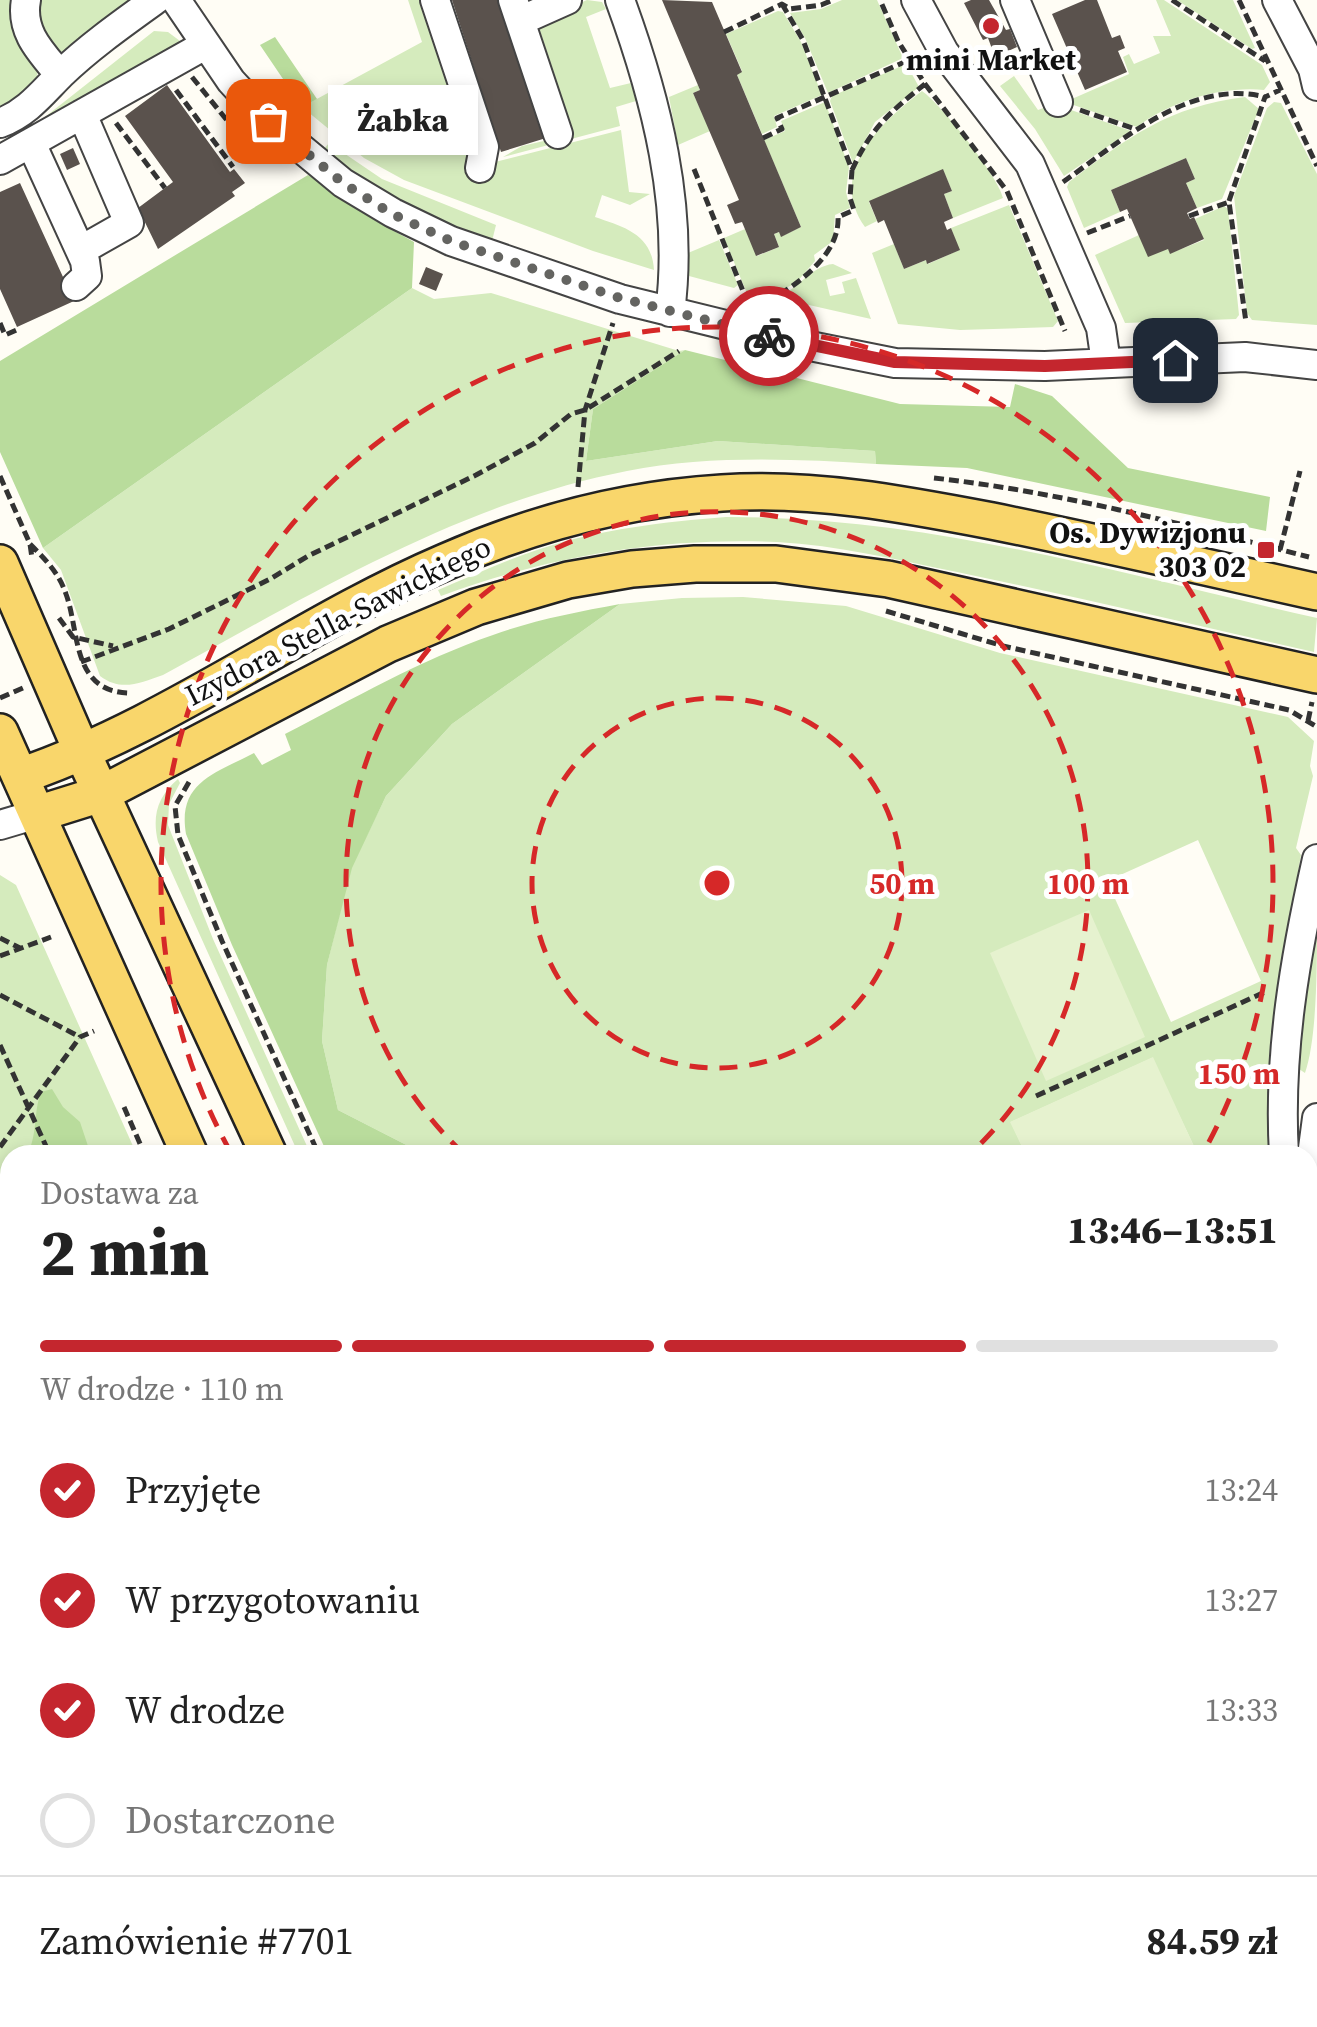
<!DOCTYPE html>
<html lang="pl">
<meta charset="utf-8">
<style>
body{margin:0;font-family:"Source Serif 4",serif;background:#f2f2f2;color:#222;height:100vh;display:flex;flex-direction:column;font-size:38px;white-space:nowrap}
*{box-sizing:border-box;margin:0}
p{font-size:32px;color:#767676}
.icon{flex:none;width:55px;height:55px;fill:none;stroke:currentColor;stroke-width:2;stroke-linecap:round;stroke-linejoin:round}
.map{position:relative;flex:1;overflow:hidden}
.sheet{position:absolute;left:0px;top:1145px;width:1318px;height:882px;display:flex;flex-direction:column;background:#fff;border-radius:30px 30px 0 0;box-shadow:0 5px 15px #0003}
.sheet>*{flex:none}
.pin{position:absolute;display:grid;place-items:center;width:85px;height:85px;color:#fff;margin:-42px;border-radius:20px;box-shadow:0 5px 15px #0006}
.courier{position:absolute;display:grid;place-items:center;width:100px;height:100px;margin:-50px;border:8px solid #c4262e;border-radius:50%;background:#fff;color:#222;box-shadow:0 2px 12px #0007}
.bubble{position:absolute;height:70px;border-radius:0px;background:#fff;box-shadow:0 5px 15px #0003;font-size:32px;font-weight:800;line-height:70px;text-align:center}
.overview em{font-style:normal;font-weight:800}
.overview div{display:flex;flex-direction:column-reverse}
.overview{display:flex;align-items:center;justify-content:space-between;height:170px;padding:0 40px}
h1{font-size:65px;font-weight:800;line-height:75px}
.bar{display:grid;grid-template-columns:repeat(4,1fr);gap:15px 10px;align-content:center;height:120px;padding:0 40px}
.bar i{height:12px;border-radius:8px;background:#e0e0e0}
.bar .selected{background:#c4262e}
.bar p{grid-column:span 4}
.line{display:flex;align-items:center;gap:25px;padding:0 40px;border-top:2px solid #e0e0e0}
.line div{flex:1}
ol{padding:0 40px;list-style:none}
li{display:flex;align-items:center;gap:30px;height:110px}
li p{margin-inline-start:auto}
li .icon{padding:10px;border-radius:50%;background:#c4262e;color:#fff;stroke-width:4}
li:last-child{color:#767676}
li i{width:55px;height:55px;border:5px solid #e0e0e0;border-radius:50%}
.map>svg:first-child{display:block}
</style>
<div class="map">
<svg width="1317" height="2027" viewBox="0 0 1317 2027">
<rect width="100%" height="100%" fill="#fffdf5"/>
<path fill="#d5ebbd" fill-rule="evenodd" d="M 0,0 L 15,0 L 38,69 L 36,84 L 0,113 Z
M 34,0 L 132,0 L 64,52 L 54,51 L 32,14 Z
M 408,0 L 421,0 L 471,157 L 484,170 L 495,162 L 621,130 L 629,192 L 650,194 L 630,205 L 602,195 L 595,217 C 624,227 652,234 654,270 L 593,251 L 404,180 L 364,158 L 302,107 L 422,42 Z
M 587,0 L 602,2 L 606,9 L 586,17 L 610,88 L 631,83 L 636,101 L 616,107 L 620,126 L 503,157 L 522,146 L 574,134 L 539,28 L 545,18 Z
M 842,0 L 877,0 L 903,58 L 828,93 L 805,38 L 790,13 L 821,9 Z
M 1156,0 L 1164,0 L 1262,65 L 1270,82 L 1264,90 C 1222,86 1171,101 1137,127 L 1065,102 L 1129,74 L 1123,57 L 1129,54 L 1134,64 L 1160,53 L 1153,36 L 1171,36 Z
M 1177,0 L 1233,0 L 1255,48 L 1252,49 Z
M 778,11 L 783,12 L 801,42 L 822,95 L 774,116 L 777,127 L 762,134 L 737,75 L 742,71 L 726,34 Z
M 154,31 L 168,32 L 180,41 L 177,46 L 0,150 L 0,142 L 31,128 Z
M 904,65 L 907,65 L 919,87 L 875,122 L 853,163 L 830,101 L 832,96 Z
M 1014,76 L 1038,110 L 1054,104 L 1131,131 L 1064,176 L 1035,129 L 1000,86 Z
M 698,85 L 700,90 L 693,93 L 710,131 L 678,145 L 669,97 Z
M 922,91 C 941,104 999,177 1003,198 L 953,218 L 944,194 L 952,191 L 943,170 L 869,202 L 877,221 L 865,227 C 826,173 882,121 922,91 Z
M 1245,97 L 1259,109 L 1222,199 L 1197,208 L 1186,183 L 1195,179 L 1186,158 L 1111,190 L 1120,212 L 1084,228 L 1067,187 L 1069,182 C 1127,138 1169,106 1245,97 Z
M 825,102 L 849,167 L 846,192 L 850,208 L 835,215 L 833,241 L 814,255 L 815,261 L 796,283 L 770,296 L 746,291 L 724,238 L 745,229 L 757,256 L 779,247 L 774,234 L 779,232 L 782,236 L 801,227 L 764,140 L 785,131 L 781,121 Z
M 1274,102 L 1281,103 L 1317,174 L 1317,325 L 1252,320 L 1247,313 L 1234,196 L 1267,108 Z
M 329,143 L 382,179 L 496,225 L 492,241 C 428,216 378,191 323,150 Z
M 1009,205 L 1058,321 L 1053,327 L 960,330 L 898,324 L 872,253 L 894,244 L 904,269 L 926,260 L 928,264 L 959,250 L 951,228 Z
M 1224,206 L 1228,209 L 1239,315 L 1236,319 L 1125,323 L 1095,255 L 1139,235 L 1168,249 L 1171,253 L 1204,240 L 1195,219 Z
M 719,240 L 738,285 L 734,288 L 689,276 L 688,253 Z
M 833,264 L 852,273 L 826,280 L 830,296 L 845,293 L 842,282 L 856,278 L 871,319 L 778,298 C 798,288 812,266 833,264 Z
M 412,288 L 434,299 L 491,293 L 679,351 L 685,350 L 593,409 L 586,461 L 718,441 L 875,451 L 876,464 C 794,459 708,455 627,471 C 458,504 312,594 163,675 C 140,683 121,692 100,676 L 61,570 L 43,548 Z
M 726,517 C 927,516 1122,574 1317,618 L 1314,652 C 1195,625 1076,597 957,572 C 898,560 837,545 777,542 C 661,537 550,556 441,596 L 438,590 C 472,576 506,560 540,549 C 600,529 664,522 726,517 Z
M 743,597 L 846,606 L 1000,653 L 1288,717 L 1314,741 L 1310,766 L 1313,776 L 1296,848 L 1301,855 L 1274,1010 L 1275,1155 L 1198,1155 L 1152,1058 L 1011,1122 L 1026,1155 L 426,1155 L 338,1110 L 322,1041 L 327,965 L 351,868 L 386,796 L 452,724 L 620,604 L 682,598 ZM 1198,840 L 1261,981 L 1171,1022 L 1107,881 Z
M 178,779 L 180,783 L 169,804 L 168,825 L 213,939 L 311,1155 L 299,1155 L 158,842 C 152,816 157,797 178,779 Z
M 0,875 L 16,885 L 137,1155 L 10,1155 L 10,2018 L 211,2018 L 218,2027 L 0,2027 Z
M 1317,925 C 1317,966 1317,1039 1305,1073 L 1299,1069 L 1298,1058 Z
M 1317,1755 L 1317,1980 L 1308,1985 L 1308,1759 Z
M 888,2018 L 1236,2018 L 1215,2027 L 888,2027 Z"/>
<path fill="#b9dc9c" d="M 275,37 L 317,99 L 302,107 L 260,45 Z
M 308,175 L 376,221 L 414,242 L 412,288 L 43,548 L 0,452 L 0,361 Z
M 685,350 L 900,404 L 1010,407 L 1015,384 L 1052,396 L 1128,468 L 1270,497 L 1266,531 L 967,468 L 876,464 L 875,451 L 718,441 L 586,461 L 593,409 Z
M 620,604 L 452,724 L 386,796 L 352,868 L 327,965 L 322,1041 L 338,1110 L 426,1155 L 328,1155 L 232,945 L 186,834 C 177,782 216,773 254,753 L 262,765 L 291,750 L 285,734 C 353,699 420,660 493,635 C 534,620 577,612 620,604 Z
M 52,1089 L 63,1107 L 80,1122 L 91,1155 L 27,1155 C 38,1134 33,1113 41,1092 Z"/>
<path fill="#e6f2cf" d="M 1089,910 L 1145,1037 L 1046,1081 L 990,953 Z
M 1153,1057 L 1198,1155 L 1026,1155 L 1010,1122 Z"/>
<path fill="#5a524d" d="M 452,0 L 502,0 L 546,138 L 501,152 Z
M 662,0 L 712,2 L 742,72 L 737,75 L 801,227 L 781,237 L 779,232 L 774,234 L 779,247 L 756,256 L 742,222 L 735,224 L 727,205 L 739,200 L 693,93 L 700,90 Z
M 971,0 L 989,0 L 1006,30 L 1010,29 L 1017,47 L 995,57 L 988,38 L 983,40 L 964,3 Z
M 1085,0 L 1097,0 L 1112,38 L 1120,35 L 1125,48 L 1118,51 L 1127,72 L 1085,90 L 1052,14 Z
M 167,85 L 230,172 L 234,169 L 245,183 L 232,192 L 235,196 L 158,249 L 138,208 L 173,182 L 125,116 Z
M 73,148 L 80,164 L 67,170 L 60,154 Z
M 1186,158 L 1195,179 L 1186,183 L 1197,208 L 1187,213 L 1190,219 L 1194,217 L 1204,239 L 1170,254 L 1168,249 L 1148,257 L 1127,209 L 1120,212 L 1111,190 Z
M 943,169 L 952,191 L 944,194 L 953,218 L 944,222 L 947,230 L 951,228 L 960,250 L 927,264 L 926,260 L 904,269 L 884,220 L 878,223 L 869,201 Z
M 20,183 L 74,301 L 17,327 L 0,289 L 0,192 Z
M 426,267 L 443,274 L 436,291 L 419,284 Z
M 1317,1545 L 1317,1613 L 1308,1617 L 1308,1550 Z
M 1317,1995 L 1317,2027 L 1249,2027 L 1269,2018 L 1308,2018 L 1308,1999 Z
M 261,2018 L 291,2018 L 285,2024 L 290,2027 L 260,2027 L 257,2025 Z
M 324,2018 L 353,2018 L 363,2025 L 335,2027 Z"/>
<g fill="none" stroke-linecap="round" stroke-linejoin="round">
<g stroke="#444" stroke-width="32">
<path id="minor" d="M 26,0 C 20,32 41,52 60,75
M 176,0 L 231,81 L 268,121 L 343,183 L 393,213 L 451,241 L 620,299 L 815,347 L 895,363 L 1045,366 L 1245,357 L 1317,365
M 435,0 L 484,147 L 480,168
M 513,0 L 558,134
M 620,0 C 656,98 684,207 670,312
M 916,0 L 944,52 L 1030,164 L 1101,328 L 1106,363
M 1015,0 L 1058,102
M 1277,0 L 1313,69 L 1317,86
M 520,21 L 567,0
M 82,114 L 129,223 L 92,244
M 0,123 C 27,113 42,93 61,74 C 89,47 123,23 155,0
M 31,143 L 85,261 L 87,276 L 76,286
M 0,160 L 205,45
M 0,825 L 37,814
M 1284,1155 C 1278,1054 1295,957 1317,859
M 1308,1307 L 1311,1163 L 1317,1118
M 1308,1399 L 1314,1447
M 233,2018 L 239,2027
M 308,2018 L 314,2027
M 372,2018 L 379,2027
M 416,2018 L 420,2027
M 526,2018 L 529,2027
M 787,2018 L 789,2027
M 873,2018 L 875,2027"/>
</g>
<g stroke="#222" stroke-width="40">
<path id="major" d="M 0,563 L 82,752 L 269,1155
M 0,732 L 190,1155
M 20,776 C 170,725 300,624 445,562 C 533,523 625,499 722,493 C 813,487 903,504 992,521 C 1101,543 1209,568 1317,592
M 37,814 L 101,794 L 388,644 L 476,607 L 568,580 L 632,569 L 695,564 L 776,564 L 888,579 L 1317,675
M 587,2018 L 591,2027
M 657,2018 L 662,2027"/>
</g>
<path stroke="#333" stroke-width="5" stroke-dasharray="10 5" stroke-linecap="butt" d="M 1172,0 L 1265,61
M 1239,0 L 1317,166
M 724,32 L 782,4 L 790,9 L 821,5 L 833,0
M 989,68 L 1015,56
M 192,77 L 238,134 L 243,130
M 925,84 L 1007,191 L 1065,331
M 176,90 L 233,167
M 1080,110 L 1135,129
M 116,123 L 165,188
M 763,138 L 782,129 L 777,118 L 909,60
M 694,169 L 745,296
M 852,170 C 871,128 890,112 925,84 L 898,41 L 880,0
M 1063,182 C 1120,142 1190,78 1265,97
M 1229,201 L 1265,97 L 1280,90
M 1189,216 L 1229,202 L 1246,322
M 1087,233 L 1130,216
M 767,302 C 797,285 840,255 838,217 L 854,210 L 850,198 L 852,170 L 803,40 L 782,4 L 783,0
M 0,323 L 5,335 L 19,329
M 0,476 L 30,544 L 32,558
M 934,478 C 1061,492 1186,525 1309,557
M 578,487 L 585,410 L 613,323
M 30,544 C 45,559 59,573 66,594 C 80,632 71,693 131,693
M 1280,550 L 1300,471
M 886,611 L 1003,646 L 1289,710 L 1317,727
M 59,618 L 73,637 L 113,646
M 81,662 L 169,629 L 270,579 L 308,556 L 476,475 L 535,443 L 571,414 L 585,410 L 679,351
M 0,698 L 25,687
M 1308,721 L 1312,702
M 189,782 L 175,806 L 178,835 L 222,941 L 319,1155
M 0,938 L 20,948
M 0,956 L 51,937
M 0,995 L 80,1037
M 0,1045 L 50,1155
M 1036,1096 L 1265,992
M 124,1107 L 145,1155
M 0,1147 L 80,1037 L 94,1031
M 0,1530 L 10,1528
M 1308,1544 L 1317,1539
M 0,1588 L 10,1574
M 0,1597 L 10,1618
M 1308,1642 L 1317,1637
M 1308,1656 L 1317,1658
M 0,1705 L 10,1699
M 1308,1754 L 1317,1750
M 10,1931 L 5,1933 L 2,1950 L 10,1995
M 5,1933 L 10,1875
M 0,1984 L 10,1977
M 15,2018 L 17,2027
M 61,2018 L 68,2027
M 492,2018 L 496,2027
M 711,2018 L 715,2027
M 108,2027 L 112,2018"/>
<use href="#minor" stroke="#fff" stroke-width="28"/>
<use href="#major" stroke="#f9d66b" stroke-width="35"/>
</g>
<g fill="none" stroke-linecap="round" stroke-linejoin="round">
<path stroke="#646461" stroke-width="10" stroke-dasharray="0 18" d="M 268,121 L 343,183 L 392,214 L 451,241 L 620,298 L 769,336"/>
<path stroke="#c4262e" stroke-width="12" d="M 769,336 L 895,362 L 1045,366 L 1175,360"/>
</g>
<g fill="none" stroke="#d62828" stroke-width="5" stroke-dasharray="18 12">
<circle cx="717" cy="883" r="185"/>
<path d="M464 1154A371 371 0 1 1 970 1154"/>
<path d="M231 1153A556 556 0 1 1 1203 1153"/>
</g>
<g fill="#c4262e" stroke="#fff" stroke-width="4">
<circle cx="991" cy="26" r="10"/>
<rect x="1256" y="540" width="20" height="20" rx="5"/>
</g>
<g text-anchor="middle" stroke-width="10" stroke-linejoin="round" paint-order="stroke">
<g font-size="30" font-weight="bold" fill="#111" stroke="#fff">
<text x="991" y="70">mini Market</text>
<text x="1246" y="543" text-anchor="end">Os. Dywizjonu<tspan x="1246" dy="34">303 02</tspan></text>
</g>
<g font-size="30" fill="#111" stroke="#fff">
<text transform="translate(338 621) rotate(-27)" y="10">Izydora Stella-Sawickiego</text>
</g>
</g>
<circle cx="717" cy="883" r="15" fill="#d62828" stroke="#fff" stroke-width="5"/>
<g font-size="30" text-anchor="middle" font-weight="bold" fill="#d62828" stroke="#fff" stroke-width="10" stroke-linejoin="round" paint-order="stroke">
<text x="902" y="894">50 m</text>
<text x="1088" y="894">100 m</text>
<text x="1239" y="1084">150 m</text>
</g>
</svg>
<div class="pin" style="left:268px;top:121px;background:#ea580c"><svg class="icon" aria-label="bag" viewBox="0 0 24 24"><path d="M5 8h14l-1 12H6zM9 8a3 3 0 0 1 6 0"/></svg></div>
<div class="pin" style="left:1175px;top:360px;background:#1f2937"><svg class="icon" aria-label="home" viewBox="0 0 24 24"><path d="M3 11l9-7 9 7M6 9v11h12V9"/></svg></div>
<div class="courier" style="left:769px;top:336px"><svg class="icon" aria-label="bike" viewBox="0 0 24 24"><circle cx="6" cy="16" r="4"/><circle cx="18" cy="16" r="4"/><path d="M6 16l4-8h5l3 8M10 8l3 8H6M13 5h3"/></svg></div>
<div class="bubble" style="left:328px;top:85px;width:150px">Żabka</div>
<section class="sheet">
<div class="overview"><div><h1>2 min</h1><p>Dostawa za</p></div><em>13:46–13:51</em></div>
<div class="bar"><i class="selected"></i><i class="selected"></i><i class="selected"></i><i></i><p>W drodze · 110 m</p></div>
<ol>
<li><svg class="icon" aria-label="check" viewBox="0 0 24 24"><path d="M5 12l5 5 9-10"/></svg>Przyjęte<p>13:24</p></li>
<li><svg class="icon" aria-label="check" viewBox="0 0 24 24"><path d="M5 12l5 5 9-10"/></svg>W przygotowaniu<p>13:27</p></li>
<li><svg class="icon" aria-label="check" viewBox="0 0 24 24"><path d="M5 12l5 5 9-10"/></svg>W drodze<p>13:33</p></li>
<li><i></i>Dostarczone</li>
</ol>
<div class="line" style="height:130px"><div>Zamówienie #7701</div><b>84.59 zł</b></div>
</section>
</div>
